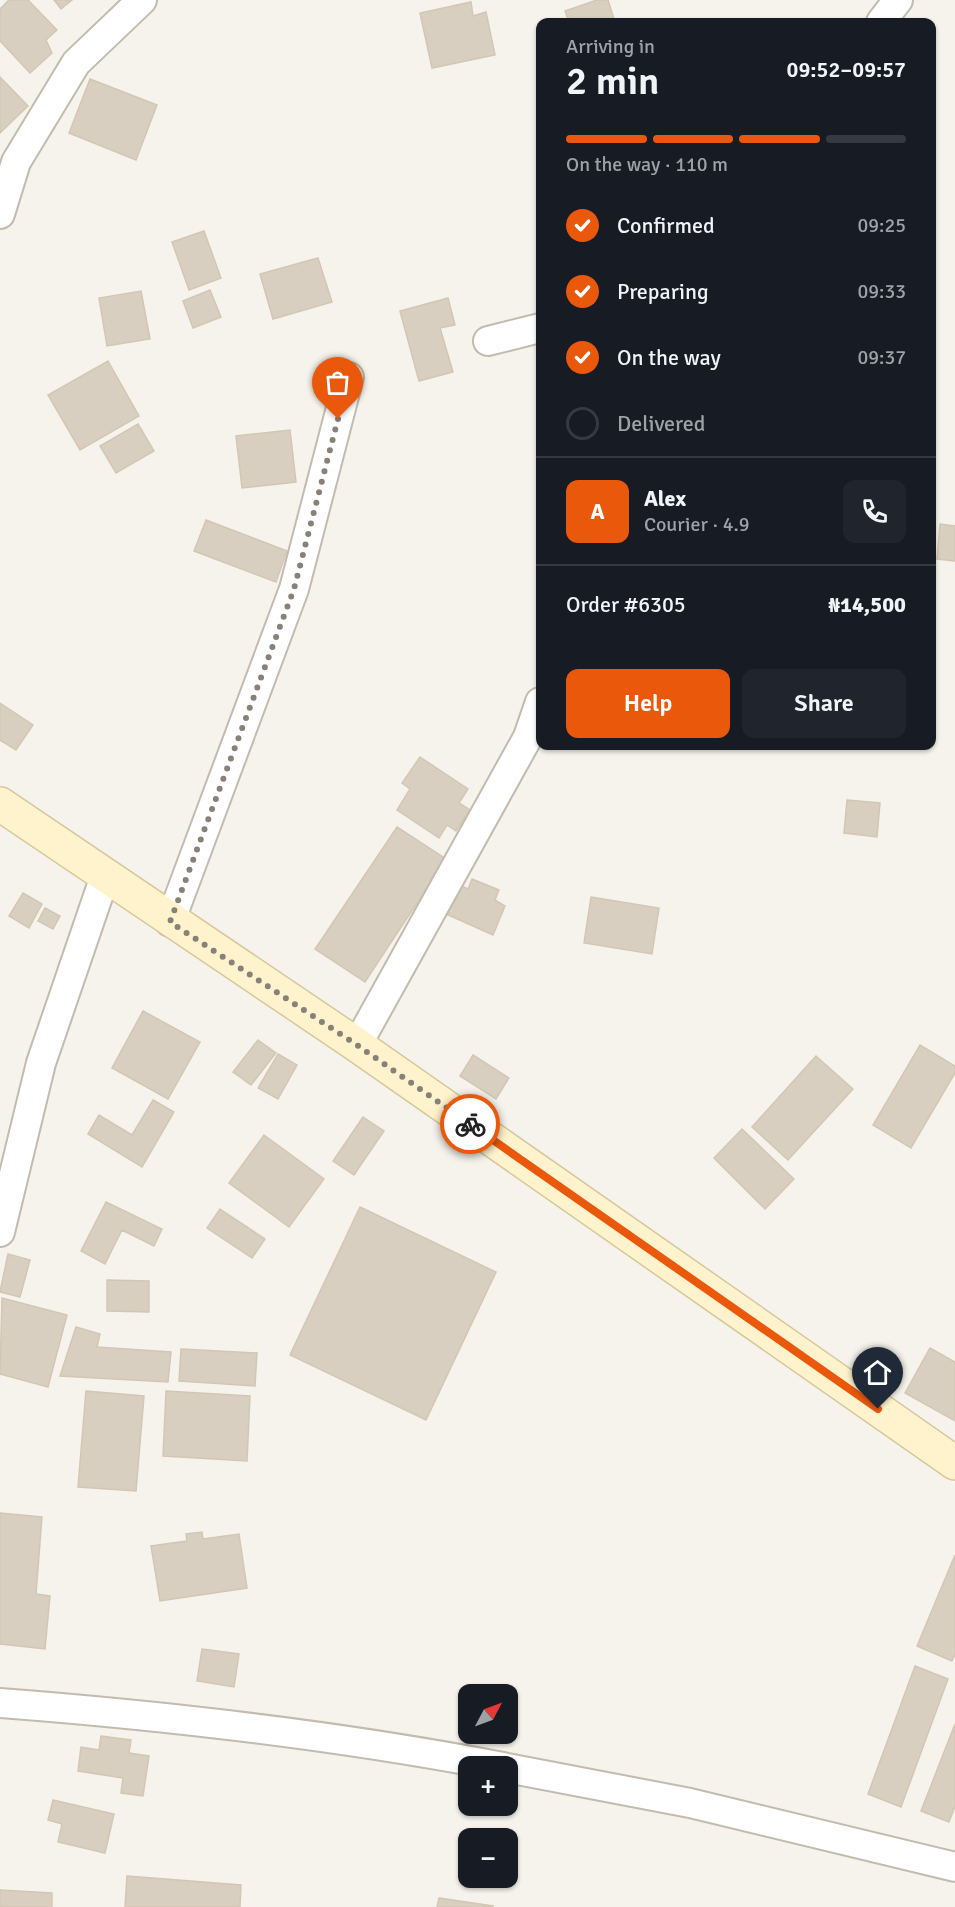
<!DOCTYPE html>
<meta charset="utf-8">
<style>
body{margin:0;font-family:Signika,sans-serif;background:#20242c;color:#f1f3f6;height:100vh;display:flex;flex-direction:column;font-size:22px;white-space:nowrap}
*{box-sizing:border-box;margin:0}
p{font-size:20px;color:#9ea1a6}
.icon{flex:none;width:33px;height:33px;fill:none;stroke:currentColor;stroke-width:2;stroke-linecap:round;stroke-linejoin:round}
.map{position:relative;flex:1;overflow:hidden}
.drawer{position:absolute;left:536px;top:18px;width:400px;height:732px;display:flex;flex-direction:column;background:#171b24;border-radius:12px;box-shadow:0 2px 4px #0004}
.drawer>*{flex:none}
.needle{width:39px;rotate:49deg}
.fabs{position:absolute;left:458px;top:1684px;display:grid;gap:12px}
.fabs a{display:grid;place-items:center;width:60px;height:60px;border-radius:12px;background:#171b24;box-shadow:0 2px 4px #0004;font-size:30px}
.pin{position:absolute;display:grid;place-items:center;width:51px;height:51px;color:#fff;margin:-62px -26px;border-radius:50% 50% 50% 0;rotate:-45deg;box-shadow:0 0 6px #0007}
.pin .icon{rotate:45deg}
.courier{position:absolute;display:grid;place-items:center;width:60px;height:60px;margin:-30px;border:4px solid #ea580c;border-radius:50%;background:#fff;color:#222;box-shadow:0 2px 8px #0007}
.headline em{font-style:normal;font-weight:600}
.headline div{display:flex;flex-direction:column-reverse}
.headline{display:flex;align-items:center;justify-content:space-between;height:102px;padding:0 30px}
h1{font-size:39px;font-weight:600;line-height:45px}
.bar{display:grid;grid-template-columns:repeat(4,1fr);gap:9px 6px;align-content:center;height:72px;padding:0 30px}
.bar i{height:8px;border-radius:4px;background:#363941}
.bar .selected{background:#ea580c}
.bar p{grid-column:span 4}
.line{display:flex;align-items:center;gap:15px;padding:0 30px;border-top:2px solid #363941}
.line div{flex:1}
.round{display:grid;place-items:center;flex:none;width:63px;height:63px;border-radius:12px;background:#20242c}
ol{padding:0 30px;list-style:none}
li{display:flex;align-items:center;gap:18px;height:66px}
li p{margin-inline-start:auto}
li .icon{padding:6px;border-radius:50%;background:#ea580c;color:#fff;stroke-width:4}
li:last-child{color:#9ea1a6}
li i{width:33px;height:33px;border:3px solid #363941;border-radius:50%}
.cta{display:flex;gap:12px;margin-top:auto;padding:12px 30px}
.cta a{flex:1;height:69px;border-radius:12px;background:#ea580c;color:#fff;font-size:24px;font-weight:600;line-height:69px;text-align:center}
.cta a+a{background:#20242c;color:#f1f3f6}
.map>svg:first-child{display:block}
</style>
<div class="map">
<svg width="955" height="1907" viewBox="0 0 955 1907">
<rect width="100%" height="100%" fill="#f6f3ec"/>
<path fill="#d8cfc1" stroke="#d3c7b4" stroke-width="1.5" d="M 9,0 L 28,0 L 57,30 L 46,40 L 52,53 L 30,73 L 0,41 L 0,9 Z
M 54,0 L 72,0 L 61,9 Z
M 597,0 L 608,0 L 615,22 L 569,22 L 565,11 Z
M 471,2 L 473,16 L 486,12 L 495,55 L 432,68 L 420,13 Z
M 0,77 L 28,106 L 0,133 Z
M 90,79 L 157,105 L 136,160 L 69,133 Z
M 204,231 L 221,278 L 189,290 L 172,242 Z
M 318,258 L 332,302 L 273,319 L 260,274 Z
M 210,290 L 221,317 L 193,328 L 183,301 Z
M 141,291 L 150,339 L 107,346 L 99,298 Z
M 448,298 L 455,325 L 440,328 L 453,372 L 419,381 L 400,311 Z
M 108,361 L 139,416 L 80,450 L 48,395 Z
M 138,424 L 154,451 L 116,473 L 100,446 Z
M 290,430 L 296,482 L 242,488 L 236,436 Z
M 206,520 L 287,551 L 276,582 L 194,551 Z
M 940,524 L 955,526 L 955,561 L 937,559 Z
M 0,703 L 33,725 L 16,750 L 0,740 Z
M 420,757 L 468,789 L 459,803 L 470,810 L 456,831 L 447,825 L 439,838 L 397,810 L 410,789 L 402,783 Z
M 847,800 L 880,803 L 877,837 L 844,833 Z
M 397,827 L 446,859 L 365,982 L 315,949 Z
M 472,879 L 499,890 L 495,900 L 505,906 L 493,935 L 444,913 L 457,884 L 468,889 Z
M 23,893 L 42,904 L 29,928 L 9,916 Z
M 591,897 L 659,908 L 652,954 L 584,943 Z
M 45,908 L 60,916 L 53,929 L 38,921 Z
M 143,1011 L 200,1042 L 168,1099 L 112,1068 Z
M 258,1040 L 276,1053 L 251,1085 L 233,1072 Z
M 920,1045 L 955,1066 L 955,1073 L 911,1148 L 873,1125 Z
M 278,1054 L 297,1065 L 278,1099 L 258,1088 Z
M 473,1055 L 509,1078 L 496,1099 L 460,1076 Z
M 816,1056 L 853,1089 L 788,1160 L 752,1127 Z
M 153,1100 L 174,1112 L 142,1167 L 88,1134 L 99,1115 L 132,1135 Z
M 363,1117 L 384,1131 L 354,1175 L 333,1161 Z
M 742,1129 L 794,1179 L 765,1209 L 714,1158 Z
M 264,1135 L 324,1179 L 289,1227 L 229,1183 Z
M 106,1202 L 162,1229 L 154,1246 L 122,1230 L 105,1264 L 81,1251 Z
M 360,1207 L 496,1272 L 426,1420 L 290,1355 Z
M 220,1209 L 265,1239 L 252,1258 L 207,1228 Z
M 8,1254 L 30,1260 L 20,1297 L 0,1292 Z
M 107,1280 L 149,1281 L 149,1312 L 107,1311 Z
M 2,1298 L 67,1315 L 48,1387 L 0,1374 Z
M 76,1327 L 100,1334 L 97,1347 L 171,1352 L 168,1382 L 60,1376 Z
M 930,1348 L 955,1362 L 955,1421 L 905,1393 Z
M 181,1349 L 257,1353 L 255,1386 L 179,1381 Z
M 86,1391 L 144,1396 L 136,1491 L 78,1487 Z
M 166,1391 L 250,1396 L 247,1461 L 163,1456 Z
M 0,1513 L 42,1517 L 36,1594 L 50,1596 L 45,1649 L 0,1644 Z
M 202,1532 L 203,1539 L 239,1534 L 247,1588 L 160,1601 L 151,1546 L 187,1541 L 186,1534 Z
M 955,1555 L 955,1654 L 952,1661 L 917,1646 Z
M 202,1649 L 239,1654 L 234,1687 L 197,1681 Z
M 915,1666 L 948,1679 L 901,1807 L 868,1794 Z
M 955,1724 L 955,1806 L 949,1822 L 921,1811 Z
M 101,1736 L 131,1740 L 129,1753 L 149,1756 L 143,1796 L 121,1793 L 123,1778 L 78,1771 L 81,1747 L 99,1750 Z
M 53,1800 L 114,1814 L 105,1853 L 58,1842 L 62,1824 L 48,1820 Z
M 127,1876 L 241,1885 L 240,1907 L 125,1907 Z
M 0,1890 L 52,1893 L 52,1907 L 0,1907 Z
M 439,1898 L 493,1906 L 493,1907 L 437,1907 Z"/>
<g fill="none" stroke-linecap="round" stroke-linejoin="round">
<g stroke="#c2bbae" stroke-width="32">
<path id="street" d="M 881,22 L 898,0
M 0,214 L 16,162 L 76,63 L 142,0
M 488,341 L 540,328
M 170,922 L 294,589 L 349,377
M 357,1045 L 528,737 L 540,702
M 0,1232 L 41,1063 L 105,876
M 0,1703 C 169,1716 336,1735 503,1767
M 507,1768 L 690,1803 L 955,1867"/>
</g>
<g stroke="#d6c79b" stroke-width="36">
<path id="secondary" d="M 0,804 L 357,1045 L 955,1463"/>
</g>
<use href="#street" stroke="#fff" stroke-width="28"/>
<use href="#secondary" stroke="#fff3cd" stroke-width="33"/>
</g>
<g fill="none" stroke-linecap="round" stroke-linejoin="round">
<path stroke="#878178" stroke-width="6" stroke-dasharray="0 10.8" d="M 338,419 L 294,589 L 170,922 L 357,1045 L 470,1124"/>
<path stroke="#ea580c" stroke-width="8" d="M 470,1124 L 878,1409"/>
</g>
</svg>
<div class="fabs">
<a><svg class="needle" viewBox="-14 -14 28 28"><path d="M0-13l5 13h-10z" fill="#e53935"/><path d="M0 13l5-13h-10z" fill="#9ea1a6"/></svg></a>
<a>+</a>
<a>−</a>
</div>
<div class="pin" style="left:338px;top:419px;background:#ea580c"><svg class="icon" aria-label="bag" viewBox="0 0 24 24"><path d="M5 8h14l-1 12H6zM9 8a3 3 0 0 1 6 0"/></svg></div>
<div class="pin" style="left:878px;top:1409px;background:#1f2937"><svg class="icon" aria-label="home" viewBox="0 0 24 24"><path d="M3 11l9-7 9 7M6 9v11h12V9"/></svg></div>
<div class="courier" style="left:470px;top:1124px"><svg class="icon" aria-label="bike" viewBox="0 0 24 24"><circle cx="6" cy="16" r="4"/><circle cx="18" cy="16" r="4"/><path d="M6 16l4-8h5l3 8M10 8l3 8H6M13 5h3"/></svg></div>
<section class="drawer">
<div class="headline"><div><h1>2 min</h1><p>Arriving in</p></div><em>09:52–09:57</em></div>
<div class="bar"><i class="selected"></i><i class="selected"></i><i class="selected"></i><i></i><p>On the way · 110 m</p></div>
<ol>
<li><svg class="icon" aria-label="check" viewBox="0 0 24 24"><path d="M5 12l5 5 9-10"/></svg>Confirmed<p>09:25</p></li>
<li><svg class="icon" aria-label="check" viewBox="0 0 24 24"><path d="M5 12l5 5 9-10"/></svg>Preparing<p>09:33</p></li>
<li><svg class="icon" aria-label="check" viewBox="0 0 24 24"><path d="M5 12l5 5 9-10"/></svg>On the way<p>09:37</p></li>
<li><i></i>Delivered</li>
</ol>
<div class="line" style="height:108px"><b class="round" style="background:#ea580c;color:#fff">A</b><div><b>Alex</b><p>Courier · 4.9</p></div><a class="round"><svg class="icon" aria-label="phone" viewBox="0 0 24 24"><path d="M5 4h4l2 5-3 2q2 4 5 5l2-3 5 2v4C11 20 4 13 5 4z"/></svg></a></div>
<div class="line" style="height:78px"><div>Order #6305</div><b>₦14,500</b></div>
<div class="cta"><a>Help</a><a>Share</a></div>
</section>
</div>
